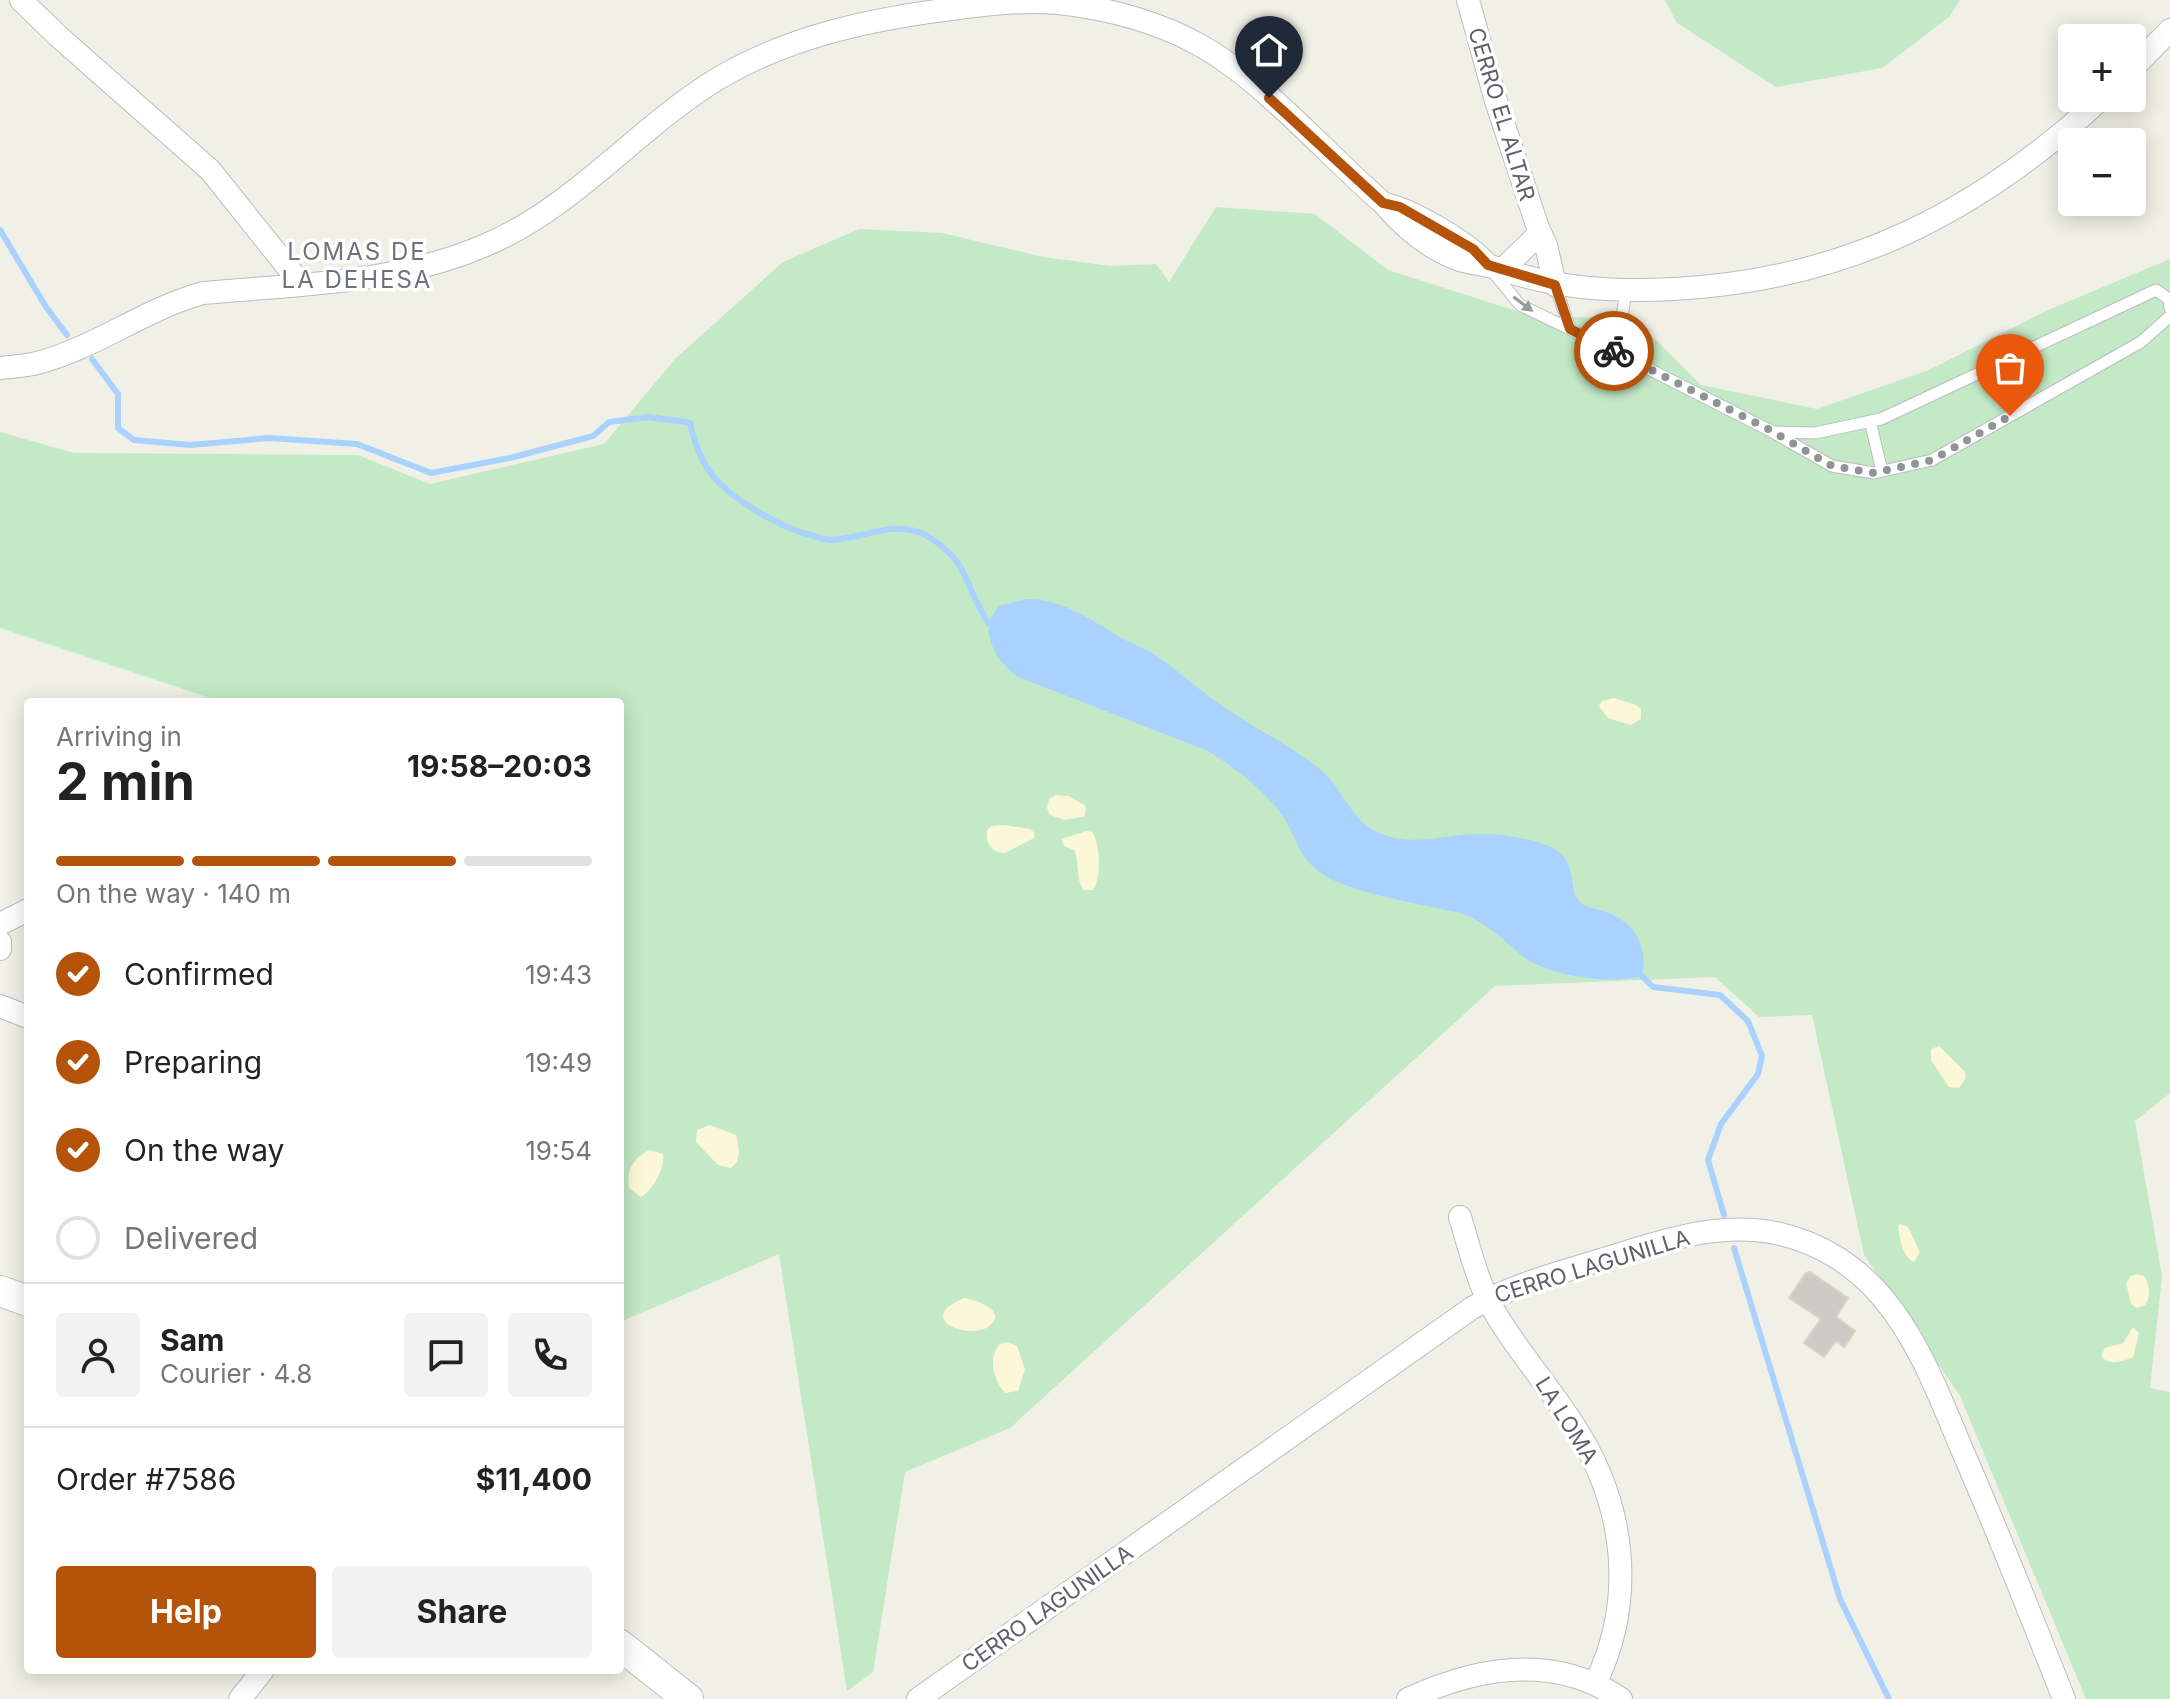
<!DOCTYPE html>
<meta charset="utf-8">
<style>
body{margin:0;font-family:Inter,sans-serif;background:#f2f2f2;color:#222;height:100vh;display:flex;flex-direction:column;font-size:30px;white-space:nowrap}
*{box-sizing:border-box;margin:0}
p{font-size:26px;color:#767676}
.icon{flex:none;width:44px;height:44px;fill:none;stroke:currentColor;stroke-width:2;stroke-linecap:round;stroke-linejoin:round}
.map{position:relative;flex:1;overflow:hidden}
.details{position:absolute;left:24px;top:698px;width:600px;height:976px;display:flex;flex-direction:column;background:#fff;border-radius:8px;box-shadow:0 4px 20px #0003}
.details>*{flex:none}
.fabs{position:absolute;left:2058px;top:24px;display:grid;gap:16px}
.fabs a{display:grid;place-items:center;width:88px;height:88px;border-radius:8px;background:#fff;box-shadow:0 4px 20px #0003;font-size:40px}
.pin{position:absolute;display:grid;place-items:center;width:68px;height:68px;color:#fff;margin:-82px -34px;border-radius:50% 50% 50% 0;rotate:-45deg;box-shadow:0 0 8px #0007}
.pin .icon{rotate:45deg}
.courier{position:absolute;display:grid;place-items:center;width:80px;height:80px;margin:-40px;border:6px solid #b45309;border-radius:50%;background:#fff;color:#222;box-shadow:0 2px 10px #0007}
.headline em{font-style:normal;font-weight:700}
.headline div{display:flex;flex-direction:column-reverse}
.headline{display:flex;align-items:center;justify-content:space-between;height:136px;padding:0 32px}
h1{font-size:52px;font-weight:700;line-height:60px}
.bar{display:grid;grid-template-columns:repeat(4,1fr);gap:12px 8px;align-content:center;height:96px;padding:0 32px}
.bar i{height:10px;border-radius:6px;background:#e0e0e0}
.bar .selected{background:#b45309}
.bar p{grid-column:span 4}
.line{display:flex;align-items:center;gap:20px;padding:0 32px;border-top:2px solid #e0e0e0}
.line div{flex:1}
.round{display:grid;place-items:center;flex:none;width:84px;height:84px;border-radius:8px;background:#f2f2f2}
ol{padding:0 32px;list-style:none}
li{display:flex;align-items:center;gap:24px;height:88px}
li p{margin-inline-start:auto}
li .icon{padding:8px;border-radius:50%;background:#b45309;color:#fff;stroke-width:4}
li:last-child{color:#767676}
li i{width:44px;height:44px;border:4px solid #e0e0e0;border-radius:50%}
.primary-button{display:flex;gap:16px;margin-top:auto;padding:16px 32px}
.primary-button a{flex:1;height:92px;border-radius:8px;background:#b45309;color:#fff;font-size:32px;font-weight:700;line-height:92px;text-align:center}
.primary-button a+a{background:#f2f2f2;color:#222}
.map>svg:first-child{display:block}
</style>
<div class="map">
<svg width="2170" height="1699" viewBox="0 0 2170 1699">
<rect width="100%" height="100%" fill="#f1f0e7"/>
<path fill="#c3e9c6" d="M 1665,0 L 1960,0 L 1949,17 L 1882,68 L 1776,87 L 1677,23 Z
M 1216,207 L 1315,214 L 1388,270 L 1529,315 L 1636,320 L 1701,385 L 1817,409 L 1929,370 L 2048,310 L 2170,259 L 2170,1093 L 2135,1121 L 2162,1276 L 2150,1388 L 2170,1392 L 2170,1699 L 2086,1699 L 1960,1396 L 1864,1255 L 1812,1015 L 1759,1017 L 1715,977 L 1495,986 L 1010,1428 L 905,1472 L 873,1672 L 847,1691 L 779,1254 L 620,1322 L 620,702 L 222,702 L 0,628 L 0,432 L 74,453 L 358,455 L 430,484 L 604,444 L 675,359 L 783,262 L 859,229 L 942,233 L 1043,257 L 1111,266 L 1156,264 L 1169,282 Z"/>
<path fill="#fcf7d7" d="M 1614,698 L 1636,705 L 1641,709 L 1641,719 L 1631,725 L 1608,718 L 1599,706 L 1602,701 Z
M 1056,795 L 1069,796 L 1086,806 L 1085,816 L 1065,820 L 1050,815 L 1047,808 L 1049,799 Z
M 1004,825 L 1030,829 L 1035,833 L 1034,838 L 1005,853 C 991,853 985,842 987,830 L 991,826 Z
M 1087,831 L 1092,832 C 1101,844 1101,878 1093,890 L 1084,890 C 1075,879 1080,863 1074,850 L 1064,846 L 1061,839 Z
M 1939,1046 L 1965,1072 L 1966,1078 L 1959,1088 L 1949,1087 L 1931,1060 L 1931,1049 Z
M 710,1125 L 736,1135 C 739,1147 742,1160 731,1168 L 718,1165 L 696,1142 L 697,1130 Z
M 649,1150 L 663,1154 C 665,1168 653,1190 641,1197 L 629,1188 C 626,1170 633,1159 649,1150 Z
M 1900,1224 L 1908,1227 L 1920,1252 L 1914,1262 C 1903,1258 1900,1239 1898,1227 Z
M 2137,1274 L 2144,1276 C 2150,1284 2151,1297 2145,1305 L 2137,1308 L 2131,1304 L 2126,1283 L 2131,1276 Z
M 964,1298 C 976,1300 1010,1311 988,1327 C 969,1340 913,1319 964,1298 Z
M 2133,1327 L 2139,1333 L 2133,1357 C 2122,1362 2109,1366 2101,1356 L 2105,1348 L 2123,1343 Z
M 1008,1342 L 1017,1346 L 1025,1369 L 1018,1391 L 1005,1393 C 994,1381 987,1357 1000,1344 Z"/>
<path fill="#a9d2ff" d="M 1027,599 C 1061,599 1086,617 1115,634 C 1129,643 1145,648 1158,657 C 1184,675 1208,698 1236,715 C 1265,734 1296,749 1322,771 C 1343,789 1352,822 1379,833 C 1408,845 1432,838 1462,835 C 1488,832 1521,836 1546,845 C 1585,859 1562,895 1586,906 C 1593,909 1601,910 1609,913 C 1636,924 1648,948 1642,976 C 1610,985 1545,976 1520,954 C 1504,940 1486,923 1466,915 C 1457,911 1446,911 1437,908 C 1405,901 1346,891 1321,873 C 1297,856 1297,836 1281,814 C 1262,788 1235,768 1208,751 L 1016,676 C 1002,665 986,644 989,624 C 989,619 996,611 998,606 Z"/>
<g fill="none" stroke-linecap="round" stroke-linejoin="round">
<path stroke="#a9d2ff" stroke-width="6" d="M 0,230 L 46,307 L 67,335
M 92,359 L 118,394 L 118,428 L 134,440 L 190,445 L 269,438 L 357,444 L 431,473 L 510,458 L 593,436 L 609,422 L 648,417 L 686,422 L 690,423 C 701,473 721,490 763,515 C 779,523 790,530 807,534 C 815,536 823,540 831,540 C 862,539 897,518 927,536 C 971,562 964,587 989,624
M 1642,976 L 1653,987 L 1720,995 L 1748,1021 L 1762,1056 L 1758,1074 L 1721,1124 L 1708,1160 L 1724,1215
M 1734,1248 L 1840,1599 L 1889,1699"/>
</g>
<path fill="#cccac4" stroke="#d6d2c5" stroke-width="2" d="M 1810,1272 L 1848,1298 L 1836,1317 L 1855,1331 L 1844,1347 L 1836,1341 L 1824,1357 L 1804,1343 L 1821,1319 L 1789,1298 L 1806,1273 Z"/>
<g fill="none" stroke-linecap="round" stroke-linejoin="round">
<g stroke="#b9bcc1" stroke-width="13">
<path id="service" d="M 1493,272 L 1520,305 L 1570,329
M 1555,285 L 1570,329 L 1773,432 L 1815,433 L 1881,419 L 2156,290 L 2169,299 L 2170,308
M 1616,352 L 1626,292
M 1870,421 L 1882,471
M 1774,433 L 1832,466 L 1874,473 L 1932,460 L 2141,342 L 2170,316"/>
</g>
<g stroke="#b9bcc1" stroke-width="24">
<path id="minor" d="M 21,0 L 58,36 L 210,170 L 301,284
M 1468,0 L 1496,101 L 1538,228 L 1546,245 L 1555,285
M 2132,69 L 2170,30
M 1384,204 C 1412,209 1468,243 1487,264
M 1502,270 L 1537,236 L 1538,228
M 0,368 C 12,367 25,366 37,363 C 95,348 145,309 203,293 C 299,284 398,284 488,244 C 576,206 638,127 719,78 C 792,35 876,18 959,8 C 992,4 1025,0 1058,3 C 1107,8 1160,22 1203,47 C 1267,84 1326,154 1383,203 C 1404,228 1429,249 1460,260 C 1473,264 1488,265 1501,269 C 1558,289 1615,292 1674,289 C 1846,280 1977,213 2102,98
M 0,924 L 28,910
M 0,942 L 0,949
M 0,1006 L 28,1017
M 1460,1217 C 1468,1243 1475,1273 1487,1298 C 1509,1341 1546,1382 1573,1424 C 1625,1503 1637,1598 1595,1684
M 240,1699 L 263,1670
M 918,1699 L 1472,1308 C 1516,1283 1566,1271 1614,1256 C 1668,1239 1723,1221 1780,1234 C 1820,1243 1856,1266 1882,1297 C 1919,1340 1941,1400 1963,1452 C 1999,1534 2031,1616 2064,1699
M 1408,1699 C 1477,1667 1554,1653 1621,1699"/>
</g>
<g stroke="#babdc3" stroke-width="32">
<path id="secondary" d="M 0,1291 L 28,1301
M 620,1645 L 688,1699"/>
</g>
<use href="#service" stroke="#fff" stroke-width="11"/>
<use href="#minor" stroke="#fff" stroke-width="22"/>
<use href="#secondary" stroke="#fff" stroke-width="30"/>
</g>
<defs><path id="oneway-solid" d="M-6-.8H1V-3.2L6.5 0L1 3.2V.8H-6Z" transform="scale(2)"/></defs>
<use fill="#96999d" href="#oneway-solid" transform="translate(1523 304) rotate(37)"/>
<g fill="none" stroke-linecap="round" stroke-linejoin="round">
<path stroke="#919494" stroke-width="8" stroke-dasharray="0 14.4" d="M 1614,351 L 1770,430 L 1832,466 L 1874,473 L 1932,460 L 2010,416"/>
<path stroke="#b45309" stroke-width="10" d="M 1269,98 L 1383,203 L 1400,207 L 1473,249 L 1488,265 L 1555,285 L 1570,329 L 1614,351"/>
</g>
<g text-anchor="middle" stroke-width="7" stroke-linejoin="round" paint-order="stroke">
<g font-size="22" fill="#5e6268" stroke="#fff">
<text transform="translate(1502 114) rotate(73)" y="8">CERRO EL ALTAR</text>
<text transform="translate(1592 1266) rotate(-17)" y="8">CERRO LAGUNILLA</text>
<text transform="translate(1567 1420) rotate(58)" y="8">LA LOMA</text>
<text transform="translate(1047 1608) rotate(-35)" y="8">CERRO LAGUNILLA</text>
</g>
<g font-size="24" letter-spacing="2" fill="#6f737a" stroke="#fff">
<text x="357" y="260">LOMAS DE<tspan x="357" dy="28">LA DEHESA</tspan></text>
</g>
</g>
</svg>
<div class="fabs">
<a>+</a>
<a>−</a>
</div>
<div class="pin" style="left:2010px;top:416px;background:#ea580c"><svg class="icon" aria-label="bag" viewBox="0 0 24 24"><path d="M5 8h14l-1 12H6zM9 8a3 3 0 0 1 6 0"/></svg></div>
<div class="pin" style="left:1269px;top:98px;background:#1f2937"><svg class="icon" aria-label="home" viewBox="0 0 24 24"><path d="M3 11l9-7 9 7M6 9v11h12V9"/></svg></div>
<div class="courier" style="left:1614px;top:351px"><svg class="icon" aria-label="bike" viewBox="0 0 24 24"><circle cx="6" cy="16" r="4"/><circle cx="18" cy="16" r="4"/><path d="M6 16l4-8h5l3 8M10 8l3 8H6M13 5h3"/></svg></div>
<section class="details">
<div class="headline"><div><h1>2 min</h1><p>Arriving in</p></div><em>19:58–20:03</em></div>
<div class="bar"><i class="selected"></i><i class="selected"></i><i class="selected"></i><i></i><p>On the way · 140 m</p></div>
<ol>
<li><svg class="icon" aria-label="check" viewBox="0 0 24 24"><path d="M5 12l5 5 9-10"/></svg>Confirmed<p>19:43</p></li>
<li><svg class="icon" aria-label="check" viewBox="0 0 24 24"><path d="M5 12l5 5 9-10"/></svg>Preparing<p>19:49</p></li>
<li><svg class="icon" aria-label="check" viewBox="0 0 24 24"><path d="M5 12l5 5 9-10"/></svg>On the way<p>19:54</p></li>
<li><i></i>Delivered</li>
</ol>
<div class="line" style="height:144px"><a class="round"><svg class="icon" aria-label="person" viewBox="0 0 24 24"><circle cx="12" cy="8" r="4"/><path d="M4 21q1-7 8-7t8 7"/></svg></a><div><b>Sam</b><p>Courier · 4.8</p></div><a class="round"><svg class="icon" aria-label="chat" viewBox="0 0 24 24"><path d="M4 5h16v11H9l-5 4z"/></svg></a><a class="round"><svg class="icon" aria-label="phone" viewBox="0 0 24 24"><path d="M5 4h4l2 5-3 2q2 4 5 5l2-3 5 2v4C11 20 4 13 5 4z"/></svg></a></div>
<div class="line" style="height:104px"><div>Order #7586</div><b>$11,400</b></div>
<div class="primary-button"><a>Help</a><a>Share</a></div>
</section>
</div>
